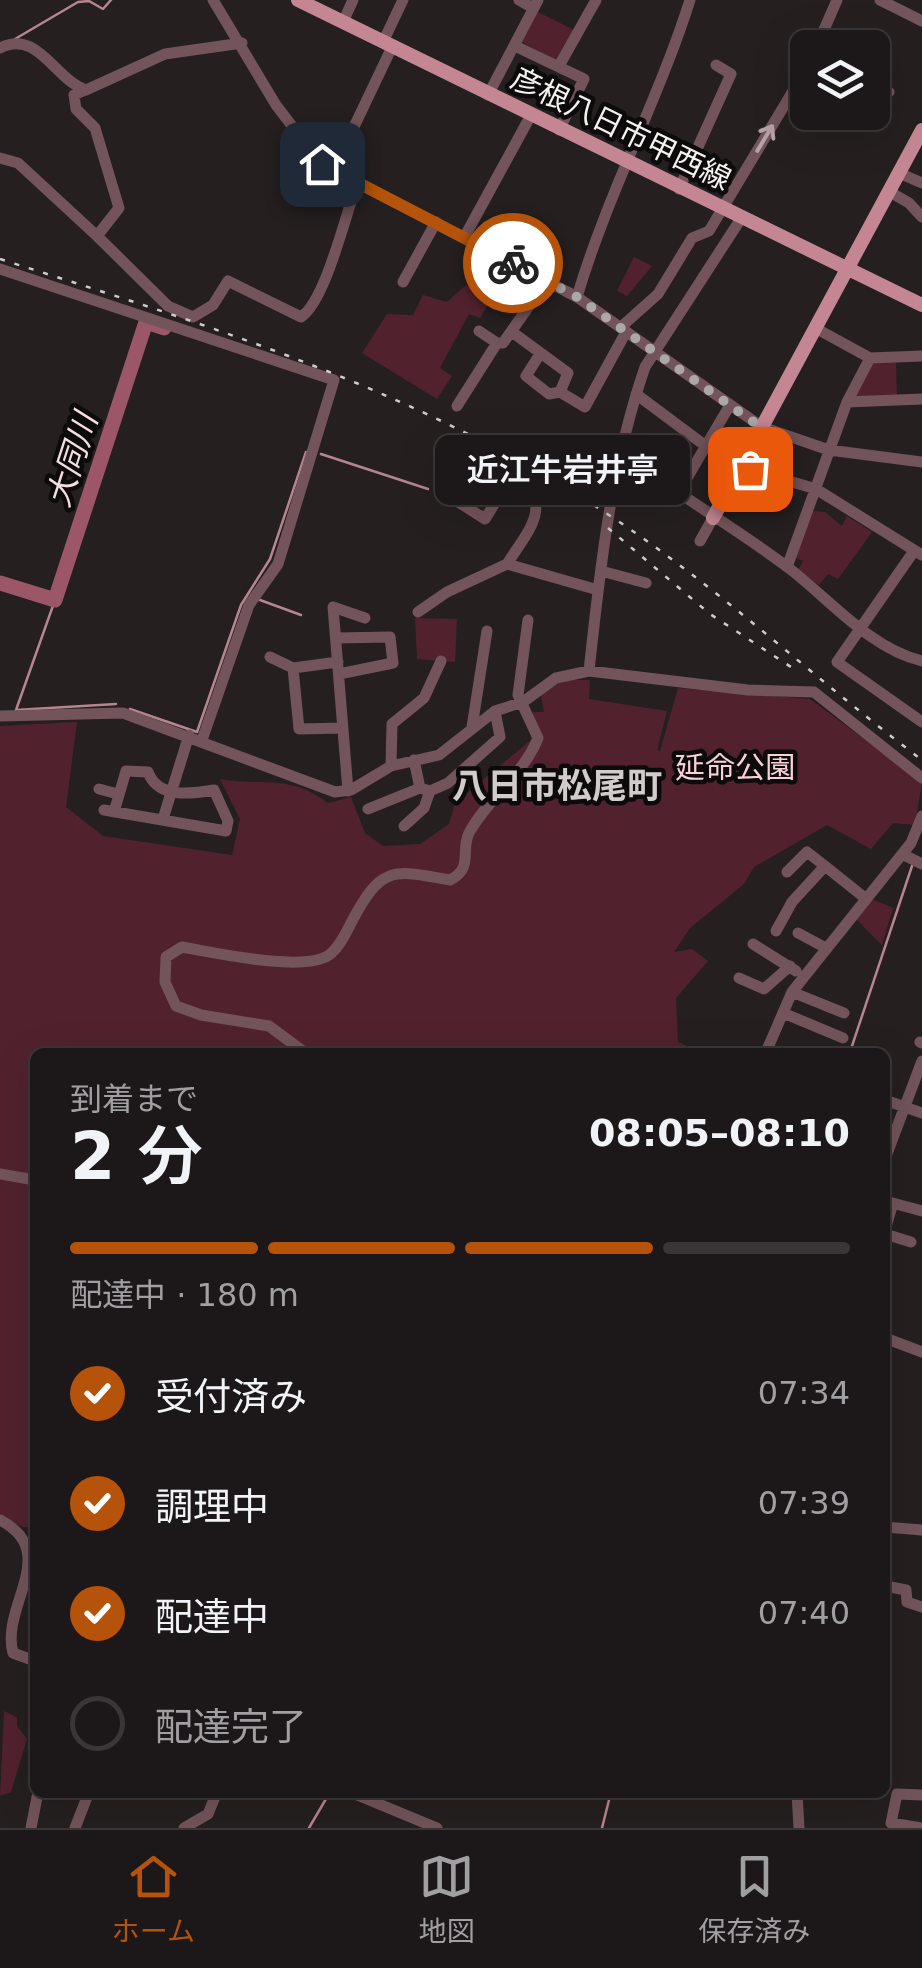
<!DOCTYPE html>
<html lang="ja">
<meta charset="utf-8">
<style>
body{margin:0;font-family:"DejaVu Sans","Noto Sans JP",sans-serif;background:#292425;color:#f1f3f6;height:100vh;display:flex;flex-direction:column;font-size:38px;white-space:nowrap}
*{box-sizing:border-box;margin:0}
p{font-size:32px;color:#a09fa2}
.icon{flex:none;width:55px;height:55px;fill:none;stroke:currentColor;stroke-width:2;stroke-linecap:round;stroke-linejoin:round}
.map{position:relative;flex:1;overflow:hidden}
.details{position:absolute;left:30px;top:1048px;width:860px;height:750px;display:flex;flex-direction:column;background:#1c1718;border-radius:15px;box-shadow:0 10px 40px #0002,0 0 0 2px #3a3637}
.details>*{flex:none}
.fabs{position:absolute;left:790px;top:30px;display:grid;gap:20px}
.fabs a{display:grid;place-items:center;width:100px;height:100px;border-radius:15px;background:#1c1718;box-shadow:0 10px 40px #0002,0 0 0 2px #3a3637;font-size:50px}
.pin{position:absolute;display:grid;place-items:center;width:85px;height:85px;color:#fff;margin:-42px;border-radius:20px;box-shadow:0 5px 15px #0006}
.courier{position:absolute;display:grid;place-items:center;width:100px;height:100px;margin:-50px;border:8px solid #b45309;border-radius:50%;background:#fff;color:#222;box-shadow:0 2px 12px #0007}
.bubble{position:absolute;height:70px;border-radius:15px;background:#1c1718;box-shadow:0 10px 40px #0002,0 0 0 2px #3a3637;font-size:32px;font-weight:600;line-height:70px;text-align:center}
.summary em{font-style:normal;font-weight:600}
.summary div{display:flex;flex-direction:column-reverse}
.summary{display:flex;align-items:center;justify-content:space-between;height:170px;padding:0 40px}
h1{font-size:65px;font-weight:600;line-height:75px}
.bar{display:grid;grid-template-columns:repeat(4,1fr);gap:15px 10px;align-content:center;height:120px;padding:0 40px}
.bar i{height:12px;border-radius:8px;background:#3a3637}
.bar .current{background:#b45309}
.bar p{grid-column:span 4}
ol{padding:0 40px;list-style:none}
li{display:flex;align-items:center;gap:30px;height:110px}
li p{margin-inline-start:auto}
li .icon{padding:10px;border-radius:50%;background:#b45309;color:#fff;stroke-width:4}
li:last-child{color:#a09fa2}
li i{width:55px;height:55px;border:5px solid #3a3637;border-radius:50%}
.tabs{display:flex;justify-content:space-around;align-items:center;height:140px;border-top:2px solid #3a3637;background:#1c1718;font-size:28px;color:#a09fa2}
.tabs a{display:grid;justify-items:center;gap:5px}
.tabs .current{color:#b45309}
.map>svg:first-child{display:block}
</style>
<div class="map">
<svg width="922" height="1828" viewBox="0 0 922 1828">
<rect width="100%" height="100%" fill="#251f20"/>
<path fill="#51222e" d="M 536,11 L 574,30 L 557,61 L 520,41 Z
M 634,257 L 652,266 L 627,296 L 617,291 Z
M 466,285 L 491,299 L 480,318 L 469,314 L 440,368 L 452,376 L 437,399 L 362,353 L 387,314 L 413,315 L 423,295 L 447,302 Z
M 872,362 L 896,362 L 897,399 L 855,397 Z
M 813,511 L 825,512 L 842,526 L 847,516 L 872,532 L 838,579 L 828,574 L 819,585 L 798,570 L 803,561 L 794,557 Z
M 415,618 L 457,619 L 455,662 L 417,659 Z
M 564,680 L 590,680 L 589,699 L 667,711 L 657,750 L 660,751 L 678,688 L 810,699 L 922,782 L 915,825 L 893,823 L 871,849 L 827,825 L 754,867 L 744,884 L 690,928 L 674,952 L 692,949 L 708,961 L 676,998 L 678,1042 L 700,1052 L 35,1052 L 35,1527 L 23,1527 L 0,1516 L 0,726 L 77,722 L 66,807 L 103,836 L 232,855 L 240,819 L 220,779 C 264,787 288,773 328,803 L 351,797 L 365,833 L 383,846 L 420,844 L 449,824 L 455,803 L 531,740 L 533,712 L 544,712 L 541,695 Z
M 872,899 L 893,908 L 882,945 L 856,919 Z
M 4,1711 L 17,1717 L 17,1726 L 27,1739 L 11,1792 L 0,1796 Z"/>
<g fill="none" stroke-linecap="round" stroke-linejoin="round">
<path stroke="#b68590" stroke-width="2.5" d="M 15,39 L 78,2 L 89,1 L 103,9 L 111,0
M 321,454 L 428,489
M 55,600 L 16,710 L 116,704
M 260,600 L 301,615
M 130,709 L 197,732 L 241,605 L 270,559 L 306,452
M 850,1052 L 912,866
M 885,1142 L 889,1133
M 309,1828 L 330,1792
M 602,1828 L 611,1792"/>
<path stroke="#9b5767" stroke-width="15" d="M 0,583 L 55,600 L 146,322 L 164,328"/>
<path stroke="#72545a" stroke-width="11" d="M 213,0 L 276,105 L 321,164 L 577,297 L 762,427 L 829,450 L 922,462
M 519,0 L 533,8
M 880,0 L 922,21
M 343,22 L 353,0
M 383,42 L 403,0
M 515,46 L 584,79 L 559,130
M 0,48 C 38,29 54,79 86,90 L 165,54 L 242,43
M 816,48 L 837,0
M 559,66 L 596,0
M 872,85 L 889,92
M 488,95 L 538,0
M 0,158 L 18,163 L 97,236 L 119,208 L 95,128 L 76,109 L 74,95 L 85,90
M 333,171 L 392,47
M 899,173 L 922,183
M 679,189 L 731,74 L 716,65
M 890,192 L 909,203 L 922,217
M 97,236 L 168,306 L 193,317 L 213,305 L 228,281 L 301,317 C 326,301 346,212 358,181
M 465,236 L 531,115
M 0,269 L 334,380 L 278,564 L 249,605 L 202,740
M 403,282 L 436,222
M 577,297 C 607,195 658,101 690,0
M 621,327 L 658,294 L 692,238 L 709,231 L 808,66
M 817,329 L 870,358 L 922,356
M 479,331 L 497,343
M 512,332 L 568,373 L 560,392
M 540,354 L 526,376 L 549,394 L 560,392 L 585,407 L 626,332
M 636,394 L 707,447
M 847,402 L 922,399
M 457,406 L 497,343 L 503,343 L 546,282
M 619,450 C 674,493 735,527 790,569 C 830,600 871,649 922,661
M 480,454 L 513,474 L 485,519 L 452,498 Z
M 742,467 L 816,489 L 922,555
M 513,474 C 556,505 529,529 507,564 L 598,590
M 677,495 L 730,405
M 700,541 L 713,518
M 914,551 L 837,662 L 922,722
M 787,567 L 847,402 L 870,358
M 601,571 L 646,583
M 418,612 L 447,592 L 507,564
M 336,638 L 390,637 L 393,663 L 339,674
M 270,657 L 293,668
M 338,662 L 293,668 L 299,729 L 343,728
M 589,671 C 600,568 611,466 645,367 L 742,217
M 0,716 L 123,713 L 335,792 L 351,790 L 391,766 L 439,755 L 495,711 L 523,702 L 556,678 L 589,671 L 748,690 L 814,692 L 922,778
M 472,727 L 487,631
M 414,760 L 420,788 L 430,791 L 448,783 L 500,737 L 495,711
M 391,766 L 392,724 L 424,698 L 441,661
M 99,789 L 118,794
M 348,791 L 333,607 L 365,618
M 368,809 L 420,788
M 104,810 L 226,831 L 228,821 L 214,790 C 191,794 158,799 148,772 L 126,771 L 114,812
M 163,819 L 189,735
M 404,826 L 424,808 L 430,791
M 902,854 L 922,864
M 787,872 L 807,852 L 825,866
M 776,931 L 792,902 L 825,866 L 865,898
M 798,933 L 826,948
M 753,944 L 796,971
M 739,978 L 764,989 L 790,966
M 792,992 L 844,1013
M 783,1013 L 843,1038
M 920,1042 L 922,1043
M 304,1052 L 269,1026 L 201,1015 L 176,1006 L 165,982 L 166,957 L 182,947 C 213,952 303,973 329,955 C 339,948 346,933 351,923 C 381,866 391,869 450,880 C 474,868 460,851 469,833 C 488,798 524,774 538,738 L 518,695 L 528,620
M 766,1052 L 792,992 L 911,843 L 922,816
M 885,1100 L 922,1113
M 885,1159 L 922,1061
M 0,1174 L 35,1180
M 885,1201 L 922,1211
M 885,1230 L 893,1203
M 885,1234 L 911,1242
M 885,1338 L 922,1352
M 0,1520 C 62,1552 0,1606 13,1653 L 35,1661
M 885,1527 L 922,1530
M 885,1586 L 906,1590 L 907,1602 L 922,1607
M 350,1792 L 437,1828
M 797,1792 L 799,1828
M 922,1795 L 897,1794 L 891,1823 L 922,1828
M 31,1828 L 38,1792
M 75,1828 L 89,1792
M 184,1828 L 208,1814 L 217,1792"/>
<path stroke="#c48693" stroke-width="14" d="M 298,0 L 922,305
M 713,518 L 922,130"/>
<path stroke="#cfcccc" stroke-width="2.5" stroke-dasharray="5 10" stroke-linecap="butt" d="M 0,259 C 217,328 419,390 612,517 C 722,590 817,681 922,760
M 608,528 L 710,614 L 791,667"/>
</g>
<defs><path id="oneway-shaft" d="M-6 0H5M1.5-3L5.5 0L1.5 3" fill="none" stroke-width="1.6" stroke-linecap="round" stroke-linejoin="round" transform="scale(2.5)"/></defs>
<use stroke="#b3a2a6" href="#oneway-shaft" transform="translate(765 138) rotate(-59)"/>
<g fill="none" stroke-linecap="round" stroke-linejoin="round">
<path stroke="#aca8a8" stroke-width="10" stroke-dasharray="0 18" d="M 513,263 L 577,297 L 762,428 L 742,466 L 750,469"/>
<path stroke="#b45309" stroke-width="12" d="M 322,164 L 513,263"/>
</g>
<g text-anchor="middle" stroke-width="9" stroke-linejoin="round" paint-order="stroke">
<g font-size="30" fill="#f4f1f1" stroke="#0c0a0a">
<text transform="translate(621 129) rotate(26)" y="10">彦根八日市甲西線</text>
</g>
<g font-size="30" fill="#fad0d7" stroke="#0c0a0a">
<text x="735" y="778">延命公園</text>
</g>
<g font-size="32" font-style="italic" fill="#f3dee1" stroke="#0c0a0a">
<text transform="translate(72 460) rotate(-72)" y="11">大同川</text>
</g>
<g font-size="35" font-weight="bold" fill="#d2cbcc" stroke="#0c0a0a">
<text x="557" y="798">八日市松尾町</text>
</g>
</g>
</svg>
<div class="fabs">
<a><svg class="icon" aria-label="layers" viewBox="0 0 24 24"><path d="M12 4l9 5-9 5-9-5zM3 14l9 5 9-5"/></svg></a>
</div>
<div class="pin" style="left:750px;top:469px;background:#ea580c"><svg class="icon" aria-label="bag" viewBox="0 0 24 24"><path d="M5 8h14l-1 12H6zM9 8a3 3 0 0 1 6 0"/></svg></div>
<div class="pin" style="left:322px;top:164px;background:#1f2937"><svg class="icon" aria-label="home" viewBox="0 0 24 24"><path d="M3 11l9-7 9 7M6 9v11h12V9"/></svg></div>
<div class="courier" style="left:513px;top:263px"><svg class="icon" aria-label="bike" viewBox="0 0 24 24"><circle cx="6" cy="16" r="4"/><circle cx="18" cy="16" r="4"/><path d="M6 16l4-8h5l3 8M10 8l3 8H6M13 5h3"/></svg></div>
<div class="bubble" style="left:435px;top:435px;width:255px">近江牛岩井亭</div>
<section class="details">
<div class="summary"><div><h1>2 分</h1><p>到着まで</p></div><em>08:05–08:10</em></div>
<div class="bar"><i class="current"></i><i class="current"></i><i class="current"></i><i></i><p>配達中 · 180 m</p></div>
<ol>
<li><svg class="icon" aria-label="check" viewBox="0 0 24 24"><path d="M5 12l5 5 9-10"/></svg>受付済み<p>07:34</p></li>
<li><svg class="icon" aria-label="check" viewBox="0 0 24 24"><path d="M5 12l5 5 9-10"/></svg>調理中<p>07:39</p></li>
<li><svg class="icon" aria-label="check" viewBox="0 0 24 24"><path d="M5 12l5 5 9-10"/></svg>配達中<p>07:40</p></li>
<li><i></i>配達完了</li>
</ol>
</section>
</div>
<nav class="tabs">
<a class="current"><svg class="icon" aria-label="home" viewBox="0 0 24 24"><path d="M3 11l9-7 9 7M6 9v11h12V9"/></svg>ホーム</a>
<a><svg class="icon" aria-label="map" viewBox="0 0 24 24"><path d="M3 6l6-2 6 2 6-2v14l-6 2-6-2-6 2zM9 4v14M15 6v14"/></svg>地図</a>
<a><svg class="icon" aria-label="saved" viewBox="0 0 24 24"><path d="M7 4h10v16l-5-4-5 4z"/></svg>保存済み</a>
</nav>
